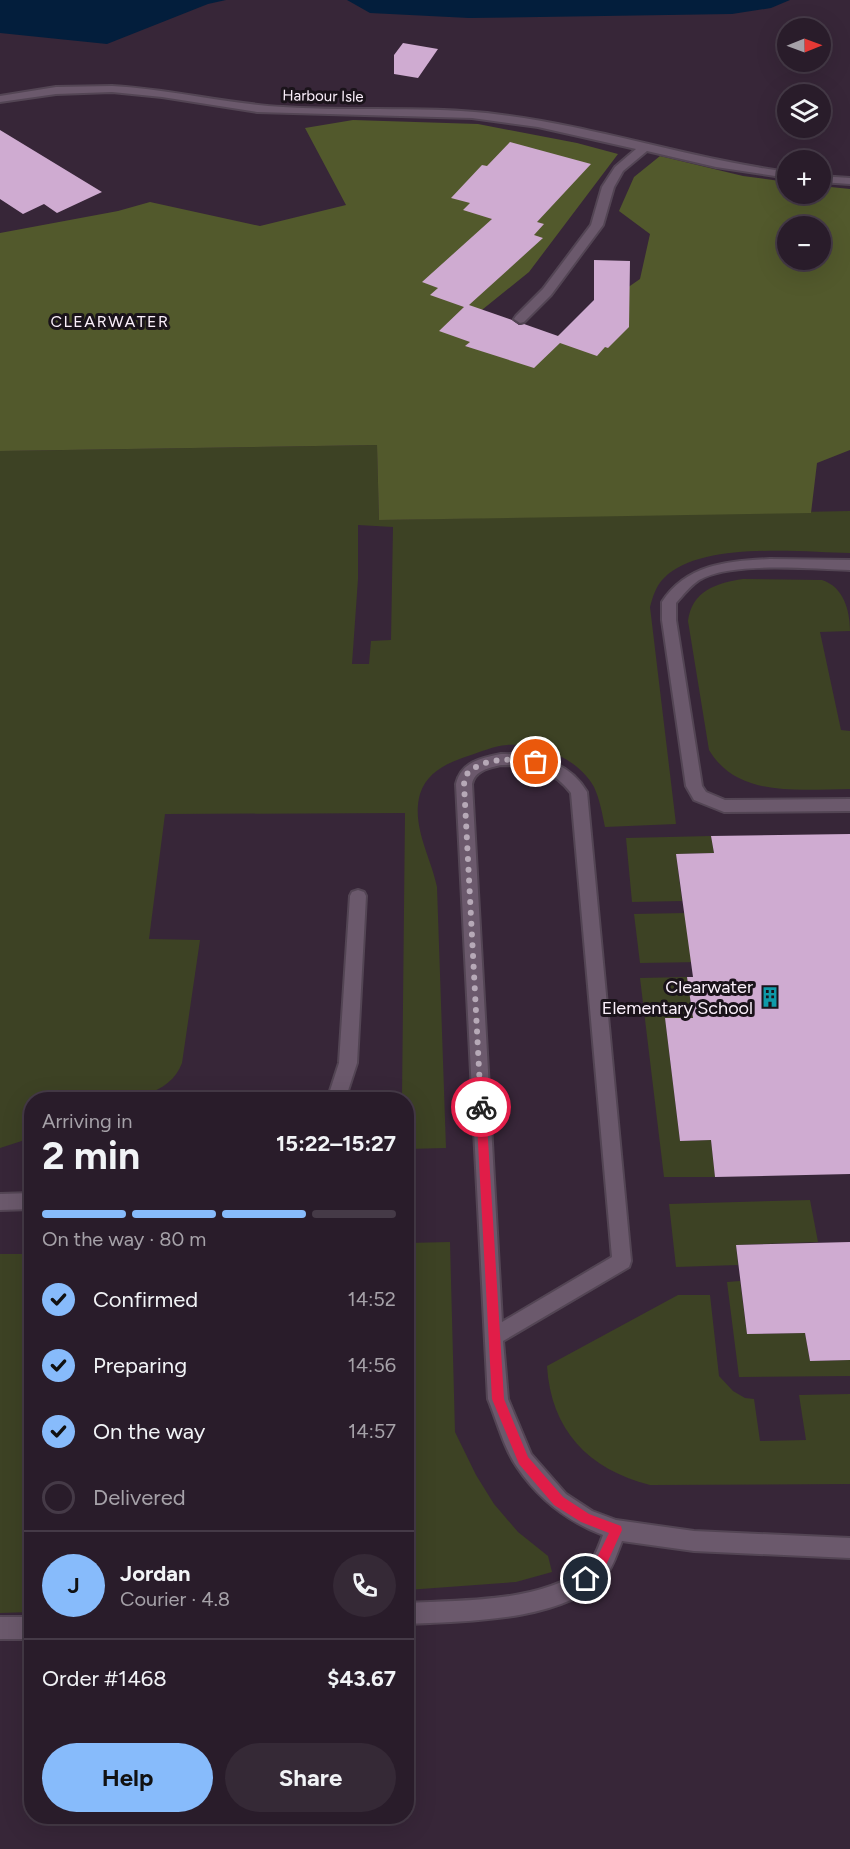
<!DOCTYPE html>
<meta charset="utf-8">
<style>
body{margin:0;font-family:Figtree,sans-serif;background:#352936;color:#f1f3f6;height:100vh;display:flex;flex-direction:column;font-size:22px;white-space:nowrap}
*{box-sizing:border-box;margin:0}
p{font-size:20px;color:#a5a1a8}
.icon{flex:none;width:33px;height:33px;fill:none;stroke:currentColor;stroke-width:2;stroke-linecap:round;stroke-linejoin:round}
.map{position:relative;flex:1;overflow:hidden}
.panel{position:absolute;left:24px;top:1092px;width:390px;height:732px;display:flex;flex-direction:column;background:#291c2a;border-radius:24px;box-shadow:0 6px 24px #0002,0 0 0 2px #453a47}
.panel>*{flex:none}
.needle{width:39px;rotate:89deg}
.tools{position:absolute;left:777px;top:18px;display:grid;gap:12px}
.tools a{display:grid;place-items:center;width:54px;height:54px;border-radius:50%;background:#291c2a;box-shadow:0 6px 24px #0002,0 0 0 2px #453a47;font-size:30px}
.pin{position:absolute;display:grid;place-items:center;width:51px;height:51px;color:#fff;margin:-26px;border:3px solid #fff;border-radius:50%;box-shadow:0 2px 6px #0007}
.courier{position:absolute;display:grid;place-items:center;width:60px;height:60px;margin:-30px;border:4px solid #e11d48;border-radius:50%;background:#fff;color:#222;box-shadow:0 2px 8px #0007}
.overview em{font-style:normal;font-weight:700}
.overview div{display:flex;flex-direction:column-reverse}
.overview{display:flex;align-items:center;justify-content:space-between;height:102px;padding:0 18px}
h1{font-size:39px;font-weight:700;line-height:45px}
.bar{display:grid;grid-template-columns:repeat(4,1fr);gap:9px 6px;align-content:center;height:72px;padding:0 18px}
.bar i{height:8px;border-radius:4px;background:#453a47}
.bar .current{background:#87bbfb}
.bar p{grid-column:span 4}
.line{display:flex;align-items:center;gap:15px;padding:0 18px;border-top:2px solid #453a47}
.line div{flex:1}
.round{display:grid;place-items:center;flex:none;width:63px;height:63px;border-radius:32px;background:#352936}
ol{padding:0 18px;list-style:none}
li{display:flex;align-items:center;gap:18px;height:66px}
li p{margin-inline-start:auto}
li .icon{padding:6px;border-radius:50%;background:#87bbfb;color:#111;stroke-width:4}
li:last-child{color:#a5a1a8}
li i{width:33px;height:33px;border:3px solid #453a47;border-radius:50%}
.primary-button{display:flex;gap:12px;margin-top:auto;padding:12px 18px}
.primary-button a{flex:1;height:69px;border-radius:36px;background:#87bbfb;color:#111;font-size:24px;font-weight:700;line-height:69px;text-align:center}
.primary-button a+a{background:#352936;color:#f1f3f6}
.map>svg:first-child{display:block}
</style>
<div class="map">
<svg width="850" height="1849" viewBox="0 0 850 1849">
<rect width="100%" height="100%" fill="#372638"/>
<path fill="#3d4224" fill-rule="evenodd" d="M 377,445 L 379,520 L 850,511 L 850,553 C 802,552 700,541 664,578 C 656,586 653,596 650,607 L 676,824 L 605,827 C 602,813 600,800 594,787 C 578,758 539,743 507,745 C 494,746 480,752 468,756 C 447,763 427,772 420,794 C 411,826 431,857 437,887 L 446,1148 L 407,1149 L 406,1100 L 402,1099 L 405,813 L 165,814 L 149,939 L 200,940 L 182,1063 C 164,1113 75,1099 32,1100 L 31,1138 L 0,1148 L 0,451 ZM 358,525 L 393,527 L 391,640 L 371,641 L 369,664 L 352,664 L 358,579 Z
M 743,579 L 822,580 C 844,587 850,611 850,631 L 820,632 L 841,730 L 850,731 L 850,789 C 801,789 738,799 709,750 L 688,621 C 692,591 716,583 743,579 Z
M 711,836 L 714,853 L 676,854 L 682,901 L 632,902 L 626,838 Z
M 685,913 L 770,961 L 640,963 L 634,914 Z
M 687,977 L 693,1018 L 665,1018 L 680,1141 L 711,1140 L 715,1177 L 664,1177 L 640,978 Z
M 810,1200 L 818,1242 L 736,1245 L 738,1265 L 676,1267 L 669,1204 Z
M 450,1242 L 455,1432 L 476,1475 L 494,1504 L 518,1532 L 548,1556 L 552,1572 L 516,1582 L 407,1590 L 407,1243 Z
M 0,1254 L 31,1254 L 31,1612 L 0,1613 Z
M 740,1281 L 747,1334 L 805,1333 L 810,1361 L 850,1360 L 850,1376 L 739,1377 L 727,1282 Z
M 678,1295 L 710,1295 L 719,1376 L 733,1391 L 745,1398 L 754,1399 L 760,1441 L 806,1440 L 799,1395 L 850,1394 L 850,1484 L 650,1485 C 588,1469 551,1430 547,1366 Z"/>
<path fill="#52592c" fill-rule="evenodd" d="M 353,120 L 478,124 L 577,143 L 618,154 L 529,272 L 467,322 L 533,353 L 640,279 L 650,234 L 619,211 L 634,177 L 660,156 L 743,176 L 787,182 L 788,194 L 820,194 L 821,186 L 850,189 L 850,450 L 817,463 L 811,513 L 379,520 L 377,445 L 0,451 L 0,233 L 118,211 L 150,202 L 260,226 L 346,205 L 305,128 ZM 788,226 L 820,226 L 820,260 L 788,260 Z"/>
<path fill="#031e3c" d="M 0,0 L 226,0 L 208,4 L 107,44 L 0,33 Z
M 347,0 L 790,0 L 771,8 L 732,14 L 469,18 L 370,13 Z"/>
<path fill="#cfabd1" d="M 403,43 L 438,49 L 418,78 L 394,74 L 394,55 Z
M 0,130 L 102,192 L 57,213 L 44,204 L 23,214 L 0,199 Z
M 510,142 L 591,164 L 537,222 L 544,224 L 534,235 L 543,238 L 469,305 L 512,320 L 519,325 L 524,324 L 558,336 L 594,300 L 594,260 L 630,261 L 629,327 L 608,348 L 605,347 L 597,356 L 560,343 L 534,368 L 465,346 L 470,342 L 439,331 L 464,307 L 430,295 L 438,288 L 422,282 L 492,219 L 463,210 L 470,203 L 451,198 L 482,165 L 487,166 Z
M 850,834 L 850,1174 L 715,1177 L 711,1140 L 680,1141 L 665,1018 L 693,1018 L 687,977 L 693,977 L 676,854 L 714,853 L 711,836 Z
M 850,1242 L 850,1360 L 810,1361 L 805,1333 L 747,1334 L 736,1245 Z"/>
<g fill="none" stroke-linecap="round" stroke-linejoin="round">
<g stroke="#534554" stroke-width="4">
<path id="service" d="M 770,559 L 850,560 L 850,570 C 812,569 731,561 699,580 C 690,586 683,595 676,603 L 676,620 L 702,786 L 706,792 L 725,800 L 850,799 L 850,811 L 724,812 L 694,800 L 686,786 L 662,620 L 662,602 C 687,564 728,561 770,559 Z
M 501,754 C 535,754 569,761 587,792 L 631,1261 L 629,1267 L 503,1341 L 508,1399 L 531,1454 L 566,1494 L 592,1511 L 616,1520 L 694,1531 L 850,1538 L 850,1558 L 694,1551 L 622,1541 C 617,1553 613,1568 604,1578 C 560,1622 465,1621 406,1624 L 406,1603 C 460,1600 548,1603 589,1564 C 596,1556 599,1545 603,1535 C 567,1521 539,1500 517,1467 C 504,1448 497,1421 488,1399 L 456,784 C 461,762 481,758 501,754 ZM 501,765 C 530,765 553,769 571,793 L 612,1257 L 502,1322 L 472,784 C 475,770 489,768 501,765 Z
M 358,890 L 364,892 L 366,896 L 357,1063 L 345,1100 L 327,1100 L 339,1063 L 350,896 L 352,892 Z
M 32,1193 L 32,1209 L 0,1210 L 0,1194 Z
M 0,1617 L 32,1617 L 32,1639 L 0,1639 Z"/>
</g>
<g stroke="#534554" stroke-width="4">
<path id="minor" d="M 112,86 C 170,89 226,104 283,107 C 356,112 429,105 502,115 C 598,127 691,159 788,172 L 788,178 L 716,167 L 647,151 L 623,171 L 614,187 L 603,225 L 551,295 L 524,322 L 520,323 L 514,319 L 516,316 L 543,289 L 591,225 L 602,187 L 615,167 L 636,149 L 538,127 L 472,118 L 257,112 L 162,97 L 112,92 L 56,94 L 0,102 L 0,96 L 56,87 Z
M 820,176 L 850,178 L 850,184 L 820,182 Z"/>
</g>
<use href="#service" fill="#6b596c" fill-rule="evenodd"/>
<use href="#minor" fill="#6b596c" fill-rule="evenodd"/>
</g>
<path fill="#e11d48" d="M 481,1103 L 486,1107 L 504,1399 L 528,1457 L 563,1497 L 589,1514 L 621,1526 L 622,1530 L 602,1574 L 586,1585 L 580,1579 L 593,1566 L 609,1533 L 581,1522 L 554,1505 L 519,1464 L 492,1399 L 476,1107 Z"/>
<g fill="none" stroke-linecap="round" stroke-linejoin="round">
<path stroke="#b6a9b7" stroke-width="6" stroke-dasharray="0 10.8" d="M 481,1107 L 464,784 L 466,775 C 481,757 515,758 536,762"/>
</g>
<defs>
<g id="building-bare" transform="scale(1.62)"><path d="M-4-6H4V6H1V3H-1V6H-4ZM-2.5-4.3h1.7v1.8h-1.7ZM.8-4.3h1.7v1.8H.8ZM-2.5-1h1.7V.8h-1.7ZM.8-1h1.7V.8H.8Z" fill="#0f9aa8" stroke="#1a131a" stroke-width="2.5" paint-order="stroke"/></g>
</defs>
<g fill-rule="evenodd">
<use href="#building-bare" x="770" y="997"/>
</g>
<g text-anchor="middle" stroke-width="6" stroke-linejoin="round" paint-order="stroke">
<g font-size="15" fill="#fbf0fb" stroke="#1a131a">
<text transform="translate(323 96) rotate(1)" y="5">Harbour Isle</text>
</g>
<g font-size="16" letter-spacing="1.5" fill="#fbf0fb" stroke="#1a131a">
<text x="110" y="327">CLEARWATER</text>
</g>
<g font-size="18" fill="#fbf0fb" stroke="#1a131a" text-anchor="end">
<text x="753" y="993">Clearwater<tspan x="753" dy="21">Elementary School</tspan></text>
</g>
</g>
</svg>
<div class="tools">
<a><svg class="needle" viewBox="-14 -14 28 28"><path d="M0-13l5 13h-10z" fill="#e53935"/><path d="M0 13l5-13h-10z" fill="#a5a1a8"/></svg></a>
<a><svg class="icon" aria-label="layers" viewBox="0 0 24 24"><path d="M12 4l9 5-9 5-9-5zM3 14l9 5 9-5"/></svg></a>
<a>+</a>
<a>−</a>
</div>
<div class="pin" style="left:536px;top:762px;background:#ea580c"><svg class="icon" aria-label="bag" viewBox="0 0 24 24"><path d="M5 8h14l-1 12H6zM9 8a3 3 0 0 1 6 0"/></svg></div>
<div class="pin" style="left:586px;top:1579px;background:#1f2937"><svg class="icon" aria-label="home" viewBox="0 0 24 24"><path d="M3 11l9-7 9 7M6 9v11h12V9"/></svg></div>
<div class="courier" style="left:481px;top:1107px"><svg class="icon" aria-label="bike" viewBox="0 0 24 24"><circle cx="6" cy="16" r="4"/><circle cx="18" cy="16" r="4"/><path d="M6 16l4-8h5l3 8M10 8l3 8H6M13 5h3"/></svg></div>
<section class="panel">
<div class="overview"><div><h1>2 min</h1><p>Arriving in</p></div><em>15:22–15:27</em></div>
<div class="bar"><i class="current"></i><i class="current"></i><i class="current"></i><i></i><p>On the way · 80 m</p></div>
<ol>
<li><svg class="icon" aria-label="check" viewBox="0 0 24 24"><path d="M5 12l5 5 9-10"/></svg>Confirmed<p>14:52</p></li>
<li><svg class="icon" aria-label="check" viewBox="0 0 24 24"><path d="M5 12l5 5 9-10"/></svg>Preparing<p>14:56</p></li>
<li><svg class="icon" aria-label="check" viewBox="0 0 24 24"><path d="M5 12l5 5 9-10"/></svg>On the way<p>14:57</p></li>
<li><i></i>Delivered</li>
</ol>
<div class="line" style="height:108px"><b class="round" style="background:#87bbfb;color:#111">J</b><div><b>Jordan</b><p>Courier · 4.8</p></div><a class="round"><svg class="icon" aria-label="phone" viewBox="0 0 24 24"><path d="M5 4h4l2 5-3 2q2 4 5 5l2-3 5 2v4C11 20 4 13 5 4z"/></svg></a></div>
<div class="line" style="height:78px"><div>Order #1468</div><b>$43.67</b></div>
<div class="primary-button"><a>Help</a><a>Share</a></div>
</section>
</div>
